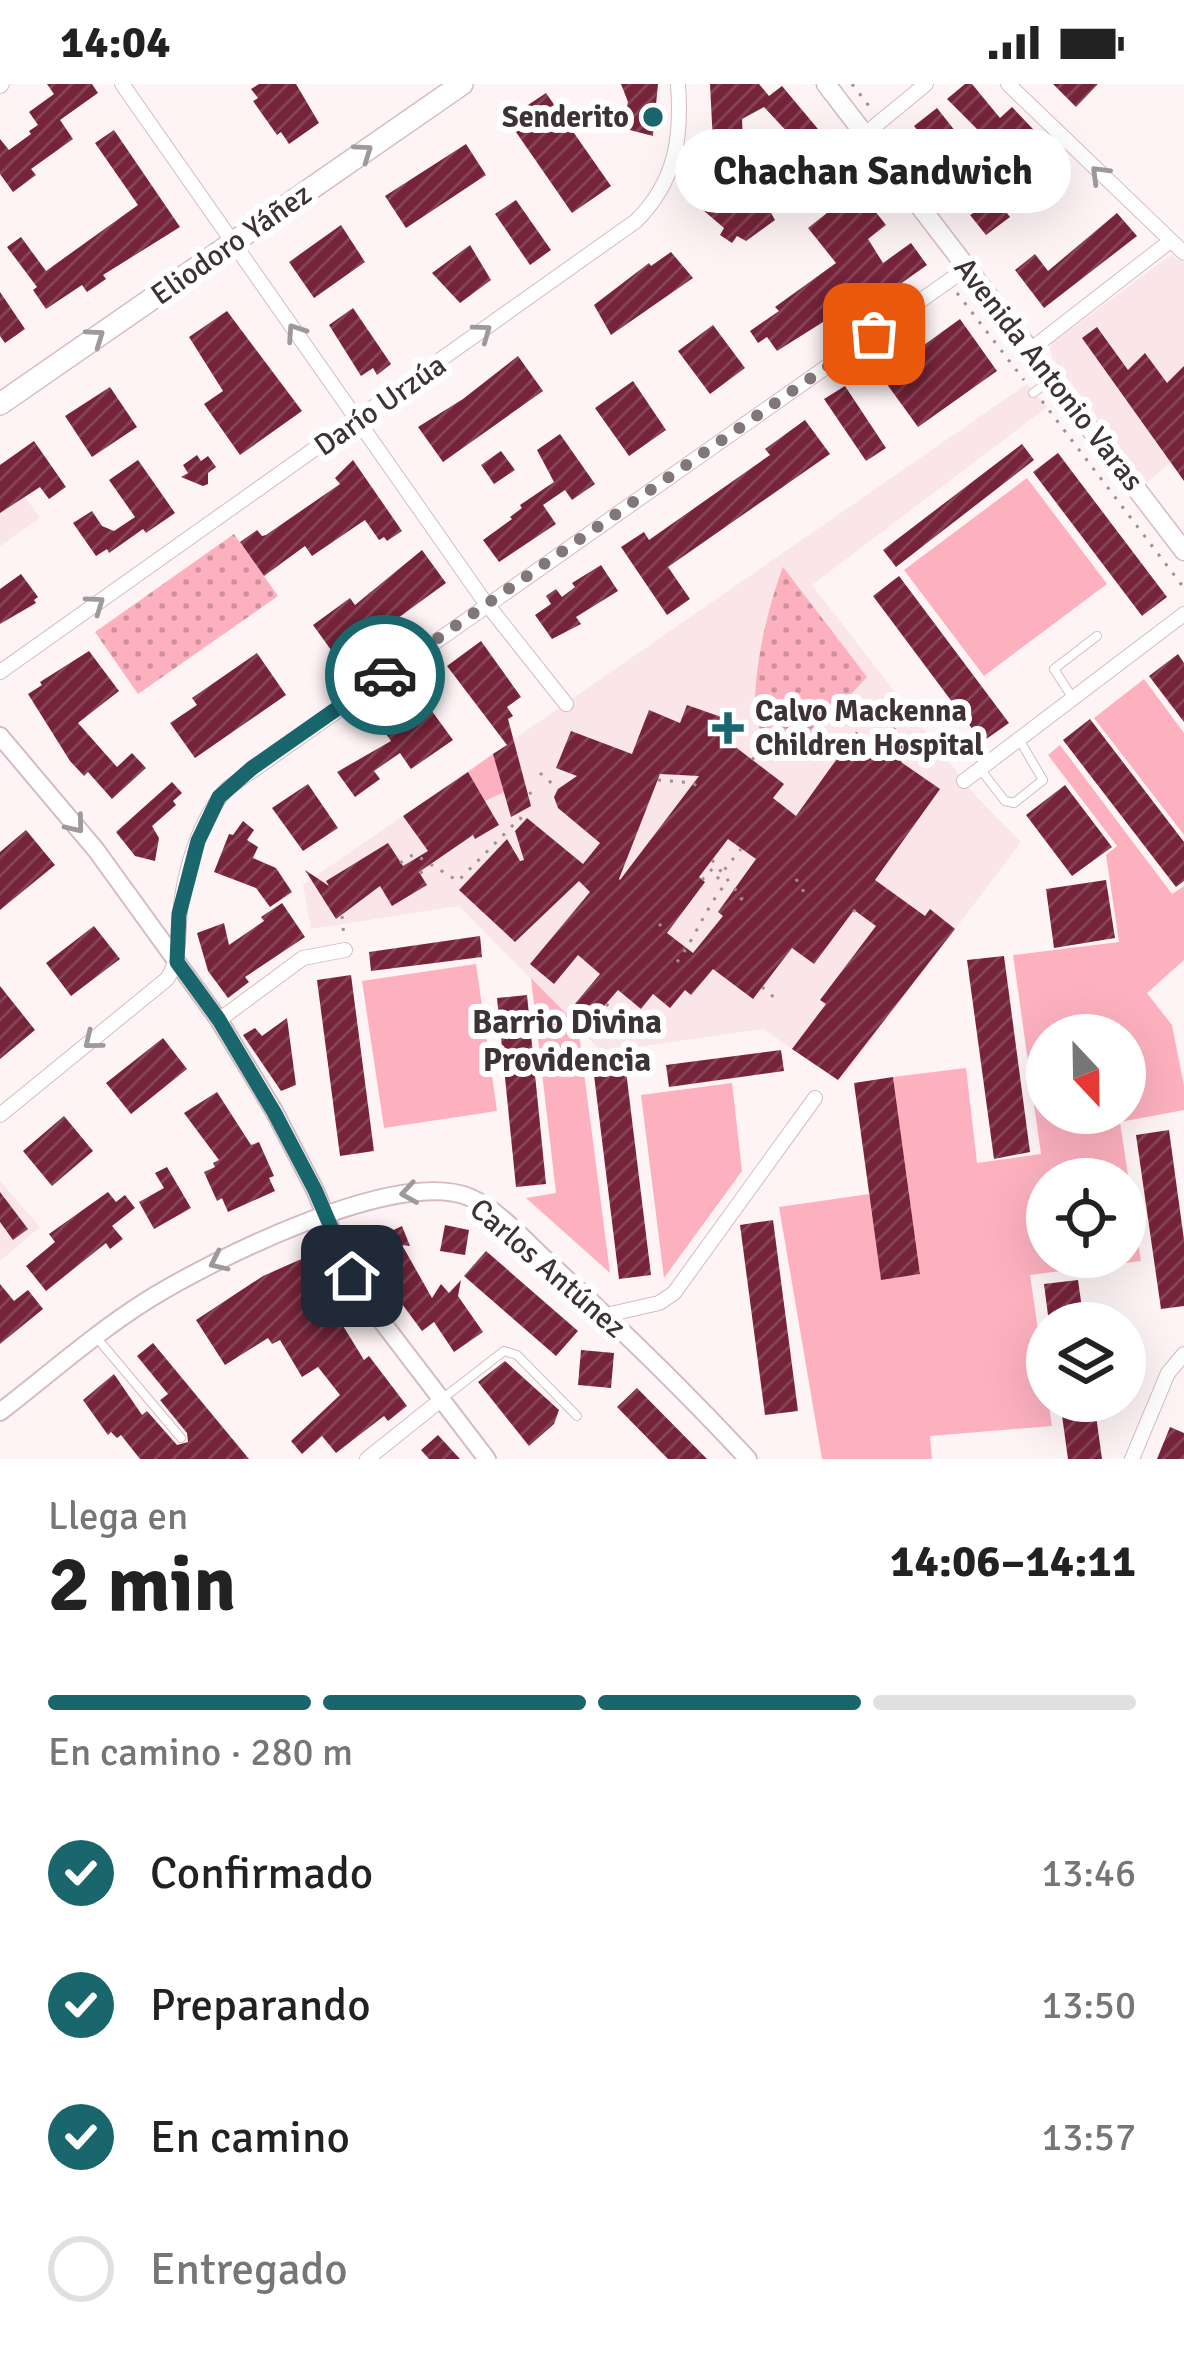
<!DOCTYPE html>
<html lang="es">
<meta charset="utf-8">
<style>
body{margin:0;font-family:Signika,sans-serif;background:#f2f2f2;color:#222;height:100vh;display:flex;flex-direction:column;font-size:45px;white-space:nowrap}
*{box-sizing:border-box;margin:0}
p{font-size:39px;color:#767676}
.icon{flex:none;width:66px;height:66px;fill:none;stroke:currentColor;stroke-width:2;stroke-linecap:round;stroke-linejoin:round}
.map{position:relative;height:1375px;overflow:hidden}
.side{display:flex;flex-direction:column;background:#fff;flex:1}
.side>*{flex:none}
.needle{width:78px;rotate:158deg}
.buttons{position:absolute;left:1026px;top:930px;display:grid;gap:24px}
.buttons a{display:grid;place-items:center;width:120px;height:120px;border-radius:50%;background:#fff;box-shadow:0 12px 48px #0002;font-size:60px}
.pin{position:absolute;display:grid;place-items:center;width:102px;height:102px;color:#fff;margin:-51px;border-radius:24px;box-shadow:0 6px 18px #0006}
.courier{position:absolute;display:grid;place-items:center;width:120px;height:120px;margin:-60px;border:9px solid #19666d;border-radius:50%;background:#fff;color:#222;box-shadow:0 3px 15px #0007}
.bubble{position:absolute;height:84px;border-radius:42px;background:#fff;box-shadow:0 12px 48px #0002;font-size:39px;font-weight:800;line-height:84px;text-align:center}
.summary em{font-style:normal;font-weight:800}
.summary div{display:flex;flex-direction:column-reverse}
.summary{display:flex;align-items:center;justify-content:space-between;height:204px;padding:0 48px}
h1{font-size:78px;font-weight:800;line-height:90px}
.bar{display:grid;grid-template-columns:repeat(4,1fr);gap:18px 12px;align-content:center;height:144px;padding:0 48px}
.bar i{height:15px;border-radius:9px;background:#e0e0e0}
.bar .on{background:#19666d}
.bar p{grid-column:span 4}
ol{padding:0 48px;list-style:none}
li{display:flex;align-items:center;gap:36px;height:132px}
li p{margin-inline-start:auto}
li .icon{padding:12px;border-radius:50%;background:#19666d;color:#fff;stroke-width:4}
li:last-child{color:#767676}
li i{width:66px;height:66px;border:6px solid #e0e0e0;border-radius:50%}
.status{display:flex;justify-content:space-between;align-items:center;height:84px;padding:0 60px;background:#fff;direction:ltr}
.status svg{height:33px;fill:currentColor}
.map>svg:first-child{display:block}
</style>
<div class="status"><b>14:04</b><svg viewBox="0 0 49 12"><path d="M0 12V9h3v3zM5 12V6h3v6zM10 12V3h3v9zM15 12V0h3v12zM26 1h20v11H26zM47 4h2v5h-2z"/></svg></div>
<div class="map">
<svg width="1184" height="1375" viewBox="0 0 1184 1375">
<defs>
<pattern id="grass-dots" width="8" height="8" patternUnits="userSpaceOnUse" patternTransform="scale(3)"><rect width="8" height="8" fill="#fdb1be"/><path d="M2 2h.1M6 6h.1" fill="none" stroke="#ce919b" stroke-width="1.8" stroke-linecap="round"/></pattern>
<pattern id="building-hatch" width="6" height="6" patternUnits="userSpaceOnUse" patternTransform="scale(3)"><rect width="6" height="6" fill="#76243a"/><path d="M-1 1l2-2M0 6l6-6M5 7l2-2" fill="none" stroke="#864455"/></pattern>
</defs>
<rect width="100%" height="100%" fill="#fff4f5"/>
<path fill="#fae5e8" d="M 1171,171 L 1184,179 L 1184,368 L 1146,399 L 1053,275 L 1050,264 L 1053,258 Z
M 1027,300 L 1047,323 L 812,501 L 974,710 L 1021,758 L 844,992 L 838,996 L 763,945 L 602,968 L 459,822 L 311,845 L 303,801 Z
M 0,377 L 40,434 L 0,462 Z
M 0,1097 L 40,1143 L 0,1177 Z"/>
<path fill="url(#grass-dots)" d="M 234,450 L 278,512 L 138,610 L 95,548 Z
M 783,483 L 867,593 C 850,610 813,656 791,661 C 722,678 772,509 783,483 Z"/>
<path fill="#fdb1be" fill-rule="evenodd" d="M 1027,394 L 1107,500 L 984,592 L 904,486 Z
M 1144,595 L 1184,649 L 1184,751 L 1094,634 Z
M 1060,661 L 1172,810 L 1184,802 L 1184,876 L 1147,909 L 1172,941 L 1184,1002 L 1184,1026 L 1120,1038 L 1141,1177 L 1030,1191 L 1052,1342 L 930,1352 L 932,1375 L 822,1375 L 779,1123 L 869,1110 L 881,1195 L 920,1190 L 893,993 L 966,984 L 977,1079 L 1041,1070 L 1013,871 L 1119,858 L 1106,771 L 1117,762 L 1048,671 ZM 1047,951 L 1125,951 L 1125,1029 L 1047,1029 ZM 1047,1095 L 1125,1095 L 1125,1173 L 1047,1173 Z
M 493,670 L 504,708 L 485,717 L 468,688 Z
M 476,880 L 497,1027 L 384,1044 L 362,897 Z
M 531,894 L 578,942 L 610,1189 L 526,1114 L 556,1109 Z
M 732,999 L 742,1087 L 664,1194 L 641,1011 Z"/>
<path fill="url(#building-hatch)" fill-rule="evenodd" d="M 47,0 L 92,0 L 98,9 L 60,36 L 73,55 L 31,85 L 36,91 L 13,108 L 0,90 L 0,55 L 9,66 L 31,50 L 29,47 L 38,41 L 29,28 L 54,10 Z
M 259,0 L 296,0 L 319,39 L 289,60 L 281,48 L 277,51 L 253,17 L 258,14 L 251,5 Z
M 621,0 L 658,0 L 653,52 L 622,44 L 628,18 Z
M 710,0 L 759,0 L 769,12 L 782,2 L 859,94 L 853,99 L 886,141 L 868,155 L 883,179 L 911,159 L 927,181 L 872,220 L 866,211 L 777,267 L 767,253 L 758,259 L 750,247 L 779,227 L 775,223 L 836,179 L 808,144 L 837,121 L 799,70 L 804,66 L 764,23 L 742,35 L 743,57 L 713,59 Z
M 965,0 L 972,0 L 1000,34 L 1012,23 L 1070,84 L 1040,121 L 1025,106 L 1031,99 L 994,54 L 990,58 L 947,15 Z
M 1053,0 L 1098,0 L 1076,23 Z
M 546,9 L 611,102 L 572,129 L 507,35 Z
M 937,24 L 993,95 L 985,101 L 1010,133 L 986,151 L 970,131 L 975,128 L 939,82 L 944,79 L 914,42 Z
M 114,46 L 180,143 L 103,191 L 106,195 L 87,208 L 82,201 L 46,225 L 33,206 L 37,203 L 7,163 L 21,153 L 46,187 L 138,121 L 95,59 Z
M 466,60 L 486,91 L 406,144 L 385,112 Z
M 726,87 L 756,102 L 775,136 L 746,157 L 737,152 L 732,159 L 720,151 L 724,144 L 703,126 Z
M 516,116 L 551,166 L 530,181 L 495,130 Z
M 1117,129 L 1137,152 L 1044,224 L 1015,186 L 1035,170 L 1048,187 Z
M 341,141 L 365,178 L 314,214 L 289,178 Z
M 470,161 L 491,196 L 460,219 L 432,189 Z
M 671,168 L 693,194 L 611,251 L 594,221 L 649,179 L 651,182 Z
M 0,208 L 25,245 L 5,259 L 0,252 Z
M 353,224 L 391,280 L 377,291 L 373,284 L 361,292 L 329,241 Z
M 227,227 L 302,327 L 240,371 L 204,320 L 223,307 L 189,253 Z
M 960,235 L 997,287 L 918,343 L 881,292 Z
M 713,241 L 745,284 L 710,310 L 678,267 Z
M 1097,243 L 1128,286 L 1145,269 L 1167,299 L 1184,282 L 1184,397 L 1082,254 Z
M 518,272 L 543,307 L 443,378 L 418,343 L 463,315 Z
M 633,297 L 666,346 L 629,372 L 595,324 Z
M 845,302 L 886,364 L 866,377 L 824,315 Z
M 110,303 L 137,343 L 92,373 L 65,332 Z
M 805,336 L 830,370 L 668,483 L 690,515 L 667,531 L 621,463 L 644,448 L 649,456 L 770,371 L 765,365 Z
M 560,350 L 595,400 L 572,416 L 565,406 L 543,421 L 556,440 L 499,478 L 483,456 L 512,435 L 510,433 L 522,424 L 520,421 L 554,398 L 537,366 Z
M 34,357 L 66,403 L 49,415 L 40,403 L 0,429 L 0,381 Z
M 1022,360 L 1034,376 L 896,483 L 883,466 Z
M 501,367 L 515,386 L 494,400 L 481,381 Z
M 1058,369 L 1167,513 L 1142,532 L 1033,388 Z
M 197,371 L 201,377 L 208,372 L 216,383 L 208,389 L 208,400 L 203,402 L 181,393 L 188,389 L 183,381 Z
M 138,376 L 175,429 L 146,449 L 143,445 L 109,469 L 107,465 L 96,472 L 73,439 L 92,427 L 102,442 L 114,447 L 135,433 L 109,396 Z
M 353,376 L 402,447 L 387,457 L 384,453 L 379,456 L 365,436 L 312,472 L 305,462 L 264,492 L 240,458 L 257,446 L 262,452 L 266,451 L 340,400 L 335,394 Z
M 422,466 L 446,499 L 339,577 L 313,541 L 350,514 L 355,521 Z
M 601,481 L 618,507 L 576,533 L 581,540 L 552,555 L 535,531 L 551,520 L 546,512 L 556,505 L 562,513 L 575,503 L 572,499 Z
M 21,490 L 38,513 L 34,516 L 36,519 L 0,540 L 0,505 Z
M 899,492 L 1009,639 L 982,658 L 873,512 Z
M 481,557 L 521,613 L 507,623 L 513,632 L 508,635 L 531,722 L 511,733 L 493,670 L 507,661 L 447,582 Z
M 89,567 L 119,607 L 78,639 L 117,683 L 132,669 L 146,684 L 112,715 L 88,688 L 84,692 L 70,677 L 28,610 L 42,601 L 40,598 Z
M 257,569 L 286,611 L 195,674 L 170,639 L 197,621 L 192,614 Z
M 1178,570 L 1184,579 L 1184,638 L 1149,592 Z
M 418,608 L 453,656 L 411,685 L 400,669 L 374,687 L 380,695 L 355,713 L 337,688 L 391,657 L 377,637 Z
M 687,621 L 724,634 L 721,652 L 784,700 L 773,714 L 796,732 L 856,648 L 887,669 L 898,654 L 911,664 L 901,678 L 940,705 L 875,796 L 925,832 L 930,825 L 955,845 L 838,996 L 792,965 L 826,920 L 820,916 L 876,842 L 854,826 L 814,880 L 792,864 L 753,915 L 713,885 L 691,911 L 685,906 L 670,924 L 653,910 L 641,925 L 618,906 L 592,936 L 574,921 L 600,890 L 578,871 L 554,900 L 530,880 L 590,808 L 579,797 L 515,858 L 459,806 L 507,755 L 520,777 L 524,776 L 515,747 L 527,734 L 583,780 L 600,759 L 558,724 L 554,713 L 558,705 L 577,692 L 556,684 L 571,647 L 632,670 L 649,626 L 680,639 ZM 660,690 L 699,692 L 620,796 L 619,795 ZM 728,755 L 756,775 L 718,828 L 723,832 L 693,869 L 667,849 L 705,798 L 699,793 Z
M 1090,635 L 1184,758 L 1184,797 L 1176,803 L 1063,656 Z
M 468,688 L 499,741 L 475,755 L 473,751 L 419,788 L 427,801 L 392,822 L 380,802 L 336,835 L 305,786 L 329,802 L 326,797 L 388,759 L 403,782 L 428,767 L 403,732 Z
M 172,698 L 182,709 L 173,717 L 176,721 L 152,742 L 159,754 L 155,777 L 135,772 L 116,748 Z
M 308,700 L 338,744 L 303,767 L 272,724 Z
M 1065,701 L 1112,763 L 1072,792 L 1026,731 Z
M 243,737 L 254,746 L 247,756 L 258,763 L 253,774 L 276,784 L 292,808 L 270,823 L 256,804 L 214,788 L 229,750 L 233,751 Z
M 26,746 L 55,781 L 0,826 L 0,768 Z
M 1106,796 L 1115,854 L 1054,864 L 1046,805 Z
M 282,819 L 305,853 L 245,893 L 249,898 L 228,914 L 208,887 L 197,849 L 224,839 L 229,861 L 264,837 L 261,833 Z
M 94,842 L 120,875 L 71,912 L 46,879 Z
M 480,852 L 482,873 L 371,887 L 369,868 Z
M 1004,872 L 1030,1068 L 994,1075 L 967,876 Z
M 351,891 L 374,1067 L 340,1072 L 317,896 Z
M 0,902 L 35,946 L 0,975 Z
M 527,911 L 546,1100 L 516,1103 L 497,914 Z
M 287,934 L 296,1001 L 281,1007 L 243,951 L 255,944 L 262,952 Z
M 163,954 L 187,985 L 131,1030 L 106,999 Z
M 781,966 L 784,987 L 669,1003 L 666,981 Z
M 626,987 L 651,1191 L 619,1195 L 594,991 Z
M 893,993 L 920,1190 L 881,1196 L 854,999 Z
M 217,1008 L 251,1061 L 259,1058 L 274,1092 L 269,1094 L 275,1107 L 228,1128 L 222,1114 L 217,1117 L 204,1088 L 215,1083 L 213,1079 L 219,1076 L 184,1029 Z
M 64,1032 L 93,1067 L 52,1102 L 23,1067 Z
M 1169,1046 L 1184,1156 L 1184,1222 L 1161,1225 L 1136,1051 Z
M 167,1083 L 191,1124 L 154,1145 L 139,1118 L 164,1104 L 155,1089 Z
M 0,1108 L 28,1145 L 13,1156 L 0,1138 Z
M 108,1108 L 116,1118 L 125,1111 L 135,1124 L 112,1142 L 123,1155 L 110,1165 L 106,1159 L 46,1207 L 26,1182 L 55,1158 L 49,1150 Z
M 773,1136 L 798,1327 L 765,1331 L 740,1141 Z
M 445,1141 L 469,1146 L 465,1171 L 440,1167 Z
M 402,1142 L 410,1162 L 402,1161 L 432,1214 L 441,1200 L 449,1209 L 461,1196 L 458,1212 L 483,1248 L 454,1268 L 434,1238 L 422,1247 L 382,1193 L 388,1190 L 372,1156 Z
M 486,1167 L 578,1247 L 556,1272 L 464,1192 Z
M 315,1169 L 337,1215 L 329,1219 L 364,1276 L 369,1272 L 407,1322 L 388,1337 L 384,1332 L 336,1369 L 322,1352 L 302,1370 L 291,1357 L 340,1311 L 318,1283 L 302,1293 L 280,1256 L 272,1260 L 268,1254 L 225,1281 L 196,1236 L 263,1192 Z
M 1078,1196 L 1084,1239 L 1049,1239 L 1044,1200 Z
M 0,1200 L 14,1217 L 28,1206 L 43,1225 L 0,1260 Z
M 153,1259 L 249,1375 L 140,1375 L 121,1351 L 117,1354 L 111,1348 L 108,1351 L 83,1316 L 114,1290 L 142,1331 L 147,1327 L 177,1361 L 188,1358 L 187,1349 L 160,1316 L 168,1310 L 137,1272 Z
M 581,1266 L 614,1269 L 611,1304 L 578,1301 Z
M 505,1277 L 559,1326 L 554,1340 L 529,1362 L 478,1298 Z
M 637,1304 L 707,1375 L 668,1375 L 617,1323 Z
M 1060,1317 L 1094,1317 L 1102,1375 L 1068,1375 Z
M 1170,1343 L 1184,1349 L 1184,1375 L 1157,1375 Z
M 438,1351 L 460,1375 L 429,1375 L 421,1366 Z"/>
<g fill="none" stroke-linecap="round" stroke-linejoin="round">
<g stroke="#d5bbbf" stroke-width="10">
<path id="service" d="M 1033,309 L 1052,295
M 1072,613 L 1054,585 L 1097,552
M 980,685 L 1005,717 L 1014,719 L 1043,696 L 1020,657
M 97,1254 L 181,1354
M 442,1315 L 504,1267 L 517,1271 L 577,1332"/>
</g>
<g stroke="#d5bbbf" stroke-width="16">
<path id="minor" d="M 122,0 L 482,514 L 566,620
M 1008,0 L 1184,169
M 0,2 L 2,0
M 864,51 L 926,0
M 1030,266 L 1169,158
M 0,588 L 636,137 C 676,97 682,54 678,0
M 964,697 L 1184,530
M 219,936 L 303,874 L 345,866
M 0,1031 L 167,895 C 181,874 177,853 180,829 C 184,787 199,735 228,704 L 967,184
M 606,1231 L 659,1219 L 674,1209 L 815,1014
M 367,1375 L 442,1315
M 1132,1375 L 1168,1289 L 1184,1270"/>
</g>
<g stroke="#d5bbbf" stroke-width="20">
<path id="tertiary" d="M 0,652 L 96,766 L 219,936 L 274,1027 L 315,1106 L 344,1176 L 370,1222 L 487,1375
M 0,1328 C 48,1291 94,1250 146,1217 C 210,1177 396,1083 469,1113 C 499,1126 523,1155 546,1176 C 616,1240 684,1306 748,1375"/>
</g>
<g stroke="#d5bbbf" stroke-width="21">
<path id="secondary" d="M 826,0 L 1184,467"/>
</g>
<g stroke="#d5bbbf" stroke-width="24">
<path id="primary" d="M 0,320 L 462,0"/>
</g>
<path stroke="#9b9192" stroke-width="3" stroke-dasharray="3 9" stroke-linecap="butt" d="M 852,0 L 869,22
M 957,209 L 1024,296
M 1042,317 L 1184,504
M 881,665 L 895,644
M 752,676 L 767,655
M 540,689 L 558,705
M 658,696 L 693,699 L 700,705
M 529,710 L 539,704
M 400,779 L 414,770 L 458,797 L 520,734 L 526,739
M 420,789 L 428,786
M 717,795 L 741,765
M 796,795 L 804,808
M 702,796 L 716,781
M 853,826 L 862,832
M 342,832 L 344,853
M 659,842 L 667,834
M 677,878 C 697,851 706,822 728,797
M 762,903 L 776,915
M 606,920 L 620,930"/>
<use href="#service" stroke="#fff" stroke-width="8"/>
<use href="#minor" stroke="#fff" stroke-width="14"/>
<use href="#tertiary" stroke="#fff" stroke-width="16"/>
<use href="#secondary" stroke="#fff" stroke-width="18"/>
<use href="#primary" stroke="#fff" stroke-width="21"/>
<path stroke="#9b9192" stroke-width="3" stroke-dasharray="3 9" stroke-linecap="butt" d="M 712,776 L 742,814 L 737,820"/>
</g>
<defs><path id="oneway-chevron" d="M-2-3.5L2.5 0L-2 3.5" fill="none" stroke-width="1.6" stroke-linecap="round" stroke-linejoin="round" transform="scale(3)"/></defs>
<g stroke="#9e999a">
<use href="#oneway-chevron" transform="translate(364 68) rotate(-35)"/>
<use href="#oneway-chevron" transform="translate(1099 90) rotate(-135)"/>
<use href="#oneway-chevron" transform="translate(295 248) rotate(-124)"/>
<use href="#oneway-chevron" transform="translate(483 248) rotate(-36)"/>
<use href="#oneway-chevron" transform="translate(96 253) rotate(-35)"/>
<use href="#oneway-chevron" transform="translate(96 520) rotate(-35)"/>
<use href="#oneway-chevron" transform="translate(76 741) rotate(51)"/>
<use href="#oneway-chevron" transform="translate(92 957) rotate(141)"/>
<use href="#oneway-chevron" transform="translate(409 1109) rotate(171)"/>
<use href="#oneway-chevron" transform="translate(218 1178) rotate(155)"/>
</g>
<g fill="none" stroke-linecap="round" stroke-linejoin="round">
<path stroke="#817778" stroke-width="12" stroke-dasharray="0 21.6" d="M 385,591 L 874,250"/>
<path stroke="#19666d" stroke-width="15" d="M 352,1192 L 315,1106 L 274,1028 L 219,936 L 177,878 L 179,830 L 198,757 L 219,713 L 252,684 L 385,591"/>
</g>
<g fill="#19666d" stroke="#fff" stroke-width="4.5">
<circle cx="653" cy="33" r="12"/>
<path d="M722 626h12v12h12v12h-12v12h-12v-12h-12v-12h12z"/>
</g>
<g text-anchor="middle" stroke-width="12" stroke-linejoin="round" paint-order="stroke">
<g font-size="30" font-weight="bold" fill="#3d3334" stroke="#fff" text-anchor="end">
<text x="629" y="43">Senderito</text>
<text x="755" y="637" text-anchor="start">Calvo Mackenna<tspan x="755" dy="34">Children Hospital</tspan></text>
</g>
<g font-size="30" fill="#3d3334" stroke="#fff">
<text transform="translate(231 160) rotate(-35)" y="10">Eliodoro Yáñez</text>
<text transform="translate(1049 290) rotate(52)" y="10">Avenida Antonio Varas</text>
<text transform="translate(380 321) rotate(-35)" y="10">Darío Urzúa</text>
<text transform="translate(548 1184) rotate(41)" y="10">Carlos Antúnez</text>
</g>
<g font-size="33" font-weight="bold" fill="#3d3334" stroke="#fff">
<text x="567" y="949">Barrio Divina<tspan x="567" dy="38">Providencia</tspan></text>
</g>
</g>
</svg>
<div class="buttons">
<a><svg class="needle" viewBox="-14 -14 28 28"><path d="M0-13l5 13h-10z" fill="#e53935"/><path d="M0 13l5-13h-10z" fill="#767676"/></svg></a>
<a><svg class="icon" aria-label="locate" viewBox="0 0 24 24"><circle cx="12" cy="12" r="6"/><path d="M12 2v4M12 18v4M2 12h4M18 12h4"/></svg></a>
<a><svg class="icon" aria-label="layers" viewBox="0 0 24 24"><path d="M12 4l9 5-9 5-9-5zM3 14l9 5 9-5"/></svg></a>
</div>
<div class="pin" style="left:874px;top:250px;background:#ea580c"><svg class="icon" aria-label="bag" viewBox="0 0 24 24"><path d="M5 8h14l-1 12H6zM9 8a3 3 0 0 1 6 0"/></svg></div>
<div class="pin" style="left:352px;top:1192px;background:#1f2937"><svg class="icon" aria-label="home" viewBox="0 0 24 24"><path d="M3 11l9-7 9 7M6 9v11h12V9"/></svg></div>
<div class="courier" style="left:385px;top:591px"><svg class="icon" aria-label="car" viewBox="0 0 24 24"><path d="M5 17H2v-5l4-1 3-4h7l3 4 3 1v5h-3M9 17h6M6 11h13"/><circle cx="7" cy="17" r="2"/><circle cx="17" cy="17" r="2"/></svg></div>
<div class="bubble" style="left:675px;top:45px;width:396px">Chachan Sandwich</div>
</div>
<section class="side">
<div class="summary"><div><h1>2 min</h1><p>Llega en</p></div><em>14:06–14:11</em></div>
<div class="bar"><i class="on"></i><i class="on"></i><i class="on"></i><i></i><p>En camino · 280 m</p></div>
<ol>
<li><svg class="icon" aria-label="check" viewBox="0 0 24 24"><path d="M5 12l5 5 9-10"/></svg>Confirmado<p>13:46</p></li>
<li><svg class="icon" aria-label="check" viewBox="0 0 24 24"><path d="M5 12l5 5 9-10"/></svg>Preparando<p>13:50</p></li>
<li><svg class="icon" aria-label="check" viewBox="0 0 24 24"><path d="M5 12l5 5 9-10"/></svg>En camino<p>13:57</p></li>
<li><i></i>Entregado</li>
</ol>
</section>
